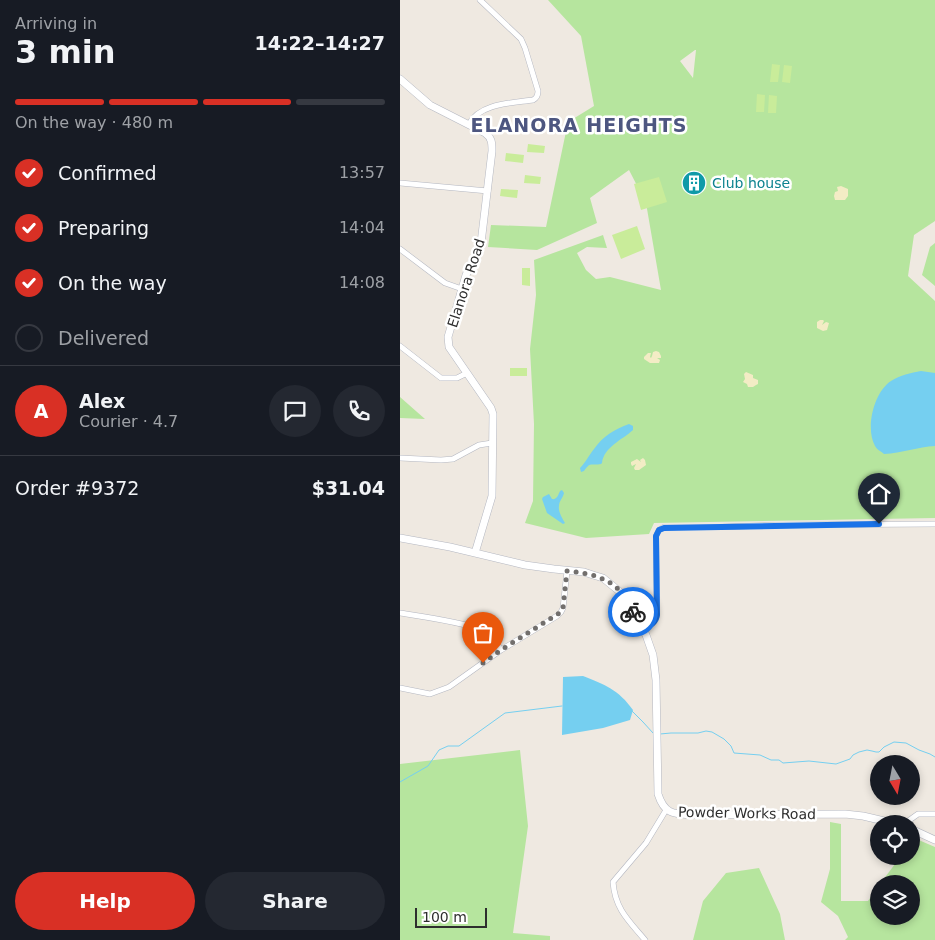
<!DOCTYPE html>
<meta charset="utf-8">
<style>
body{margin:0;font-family:"DejaVu Sans",sans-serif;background:#242831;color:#f1f3f6;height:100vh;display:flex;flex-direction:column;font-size:19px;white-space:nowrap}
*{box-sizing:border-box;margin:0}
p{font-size:16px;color:#9ea1a6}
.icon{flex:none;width:28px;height:28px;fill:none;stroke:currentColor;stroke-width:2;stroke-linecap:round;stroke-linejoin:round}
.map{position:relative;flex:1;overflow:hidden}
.details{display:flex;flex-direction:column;background:#171b24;width:400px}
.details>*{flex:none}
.needle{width:32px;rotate:170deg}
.tools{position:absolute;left:470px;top:755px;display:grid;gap:10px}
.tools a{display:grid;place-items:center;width:50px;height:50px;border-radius:50%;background:#171b24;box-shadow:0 2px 8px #0003;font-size:25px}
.scale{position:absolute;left:15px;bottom:12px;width:72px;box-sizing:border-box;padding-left:5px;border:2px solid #2e2e2e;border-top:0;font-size:14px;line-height:18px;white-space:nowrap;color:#2e2e2e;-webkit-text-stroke:4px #fff;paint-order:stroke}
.pin{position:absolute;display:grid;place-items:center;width:42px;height:42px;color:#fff;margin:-51px -21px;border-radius:50% 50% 50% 0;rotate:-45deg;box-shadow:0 0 5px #0007}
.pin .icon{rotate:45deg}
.courier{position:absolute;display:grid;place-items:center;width:50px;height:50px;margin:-25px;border:4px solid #1a73e8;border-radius:50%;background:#fff;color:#222;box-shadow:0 1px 6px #0007}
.summary em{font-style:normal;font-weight:700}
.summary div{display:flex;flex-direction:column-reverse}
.summary{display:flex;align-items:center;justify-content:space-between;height:85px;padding:0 15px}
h1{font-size:32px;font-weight:700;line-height:38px}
.bar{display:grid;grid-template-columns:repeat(4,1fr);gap:8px 5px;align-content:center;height:60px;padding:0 15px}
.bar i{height:6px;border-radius:4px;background:#363941}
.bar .active{background:#d93025}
.bar p{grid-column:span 4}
.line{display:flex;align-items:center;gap:12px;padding:0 15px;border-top:1px solid #363941}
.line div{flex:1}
.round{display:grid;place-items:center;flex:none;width:52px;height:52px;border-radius:26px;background:#242831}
ol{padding:0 15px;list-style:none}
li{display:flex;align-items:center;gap:15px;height:55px}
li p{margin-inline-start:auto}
li .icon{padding:5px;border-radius:50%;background:#d93025;color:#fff;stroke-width:4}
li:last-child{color:#9ea1a6}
li i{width:28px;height:28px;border:2px solid #363941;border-radius:50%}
.primary-button{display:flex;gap:10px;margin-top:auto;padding:10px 15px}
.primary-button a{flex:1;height:58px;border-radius:30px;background:#d93025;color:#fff;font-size:20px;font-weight:700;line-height:58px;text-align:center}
.primary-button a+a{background:#242831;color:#f1f3f6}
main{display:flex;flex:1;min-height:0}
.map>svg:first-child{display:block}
</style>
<main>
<section class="details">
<div class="summary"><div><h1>3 min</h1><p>Arriving in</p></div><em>14:22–14:27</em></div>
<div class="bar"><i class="active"></i><i class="active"></i><i class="active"></i><i></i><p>On the way · 480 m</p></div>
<ol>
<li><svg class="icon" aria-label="check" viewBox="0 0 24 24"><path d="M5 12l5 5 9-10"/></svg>Confirmed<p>13:57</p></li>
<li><svg class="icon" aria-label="check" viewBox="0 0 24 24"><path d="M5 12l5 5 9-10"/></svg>Preparing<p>14:04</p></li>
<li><svg class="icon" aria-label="check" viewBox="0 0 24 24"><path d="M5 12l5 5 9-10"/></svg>On the way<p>14:08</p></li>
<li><i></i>Delivered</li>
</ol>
<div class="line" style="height:90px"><b class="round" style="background:#d93025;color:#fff">A</b><div><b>Alex</b><p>Courier · 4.7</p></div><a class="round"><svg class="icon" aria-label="chat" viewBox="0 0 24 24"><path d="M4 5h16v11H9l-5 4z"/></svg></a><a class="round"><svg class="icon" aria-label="phone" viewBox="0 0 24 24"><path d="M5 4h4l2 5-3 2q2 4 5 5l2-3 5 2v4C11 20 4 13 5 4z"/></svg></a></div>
<div class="line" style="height:65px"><div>Order #9372</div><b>$31.04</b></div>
<div class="primary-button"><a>Help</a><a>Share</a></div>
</section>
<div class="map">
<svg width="535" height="940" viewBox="0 0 535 940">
<rect width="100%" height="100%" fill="#efe9e1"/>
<path fill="#b6e59e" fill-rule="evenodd" d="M 148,0 L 535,0 L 535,221 L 514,235 L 508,276 L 535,301 L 535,518 L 254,523 L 249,534 L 186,538 L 125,523 L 133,501 L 134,424 L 130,349 L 136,295 L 134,260 L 203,235 L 207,248 L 187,247 L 177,253 L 186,270 L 196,279 L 210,277 L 261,290 L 246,203 L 229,170 L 190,198 L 197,223 L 137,250 L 88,247 L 91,225 L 146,227 L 168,122 L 194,106 L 181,36 ZM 295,50 L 296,50 L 293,78 L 280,61 Z
M 535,243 L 535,286 L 522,275 L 530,247 Z
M 0,397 L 25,419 L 0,418 Z
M 120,750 L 128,826 L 113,933 L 150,936 L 150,940 L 0,940 L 0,764 Z
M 430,822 L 441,824 L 441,901 L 468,901 L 479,886 L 479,916 L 511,916 L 511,884 L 480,884 L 501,856 L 511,856 L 511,842 L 514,838 L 535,847 L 535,940 L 445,940 L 448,937 L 438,916 L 421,902 L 430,869 Z
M 359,868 L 380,914 L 385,940 L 293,940 L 303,901 L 326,873 Z"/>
<path fill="#f3ecc5" d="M 441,186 L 448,189 L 448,196 L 445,200 L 435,200 L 434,196 L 435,192 L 438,191 L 437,187 Z
M 420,320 L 423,320 L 424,321 L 422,325 L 426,322 L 429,323 L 427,330 L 423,331 L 417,328 L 417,322 Z
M 256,351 L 259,352 L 261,356 L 261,358 L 257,358 L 260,360 L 259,363 L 250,363 L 244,359 L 244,357 L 248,353 L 251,353 L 250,357 L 251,358 L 252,356 L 253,352 Z
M 346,372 L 353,375 L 353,378 L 358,380 L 358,384 L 356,385 L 353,387 L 348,387 L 347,384 L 343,382 L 345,379 L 344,374 Z
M 243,458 L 245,460 L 246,465 L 239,470 L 235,470 L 234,468 L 236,464 L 232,466 L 231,464 L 231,462 L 237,459 L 241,462 L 240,460 Z"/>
<path fill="#c9ec9a" d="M 372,64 L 380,65 L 378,82 L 370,82 Z
M 384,65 L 392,66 L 390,83 L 382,82 Z
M 357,94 L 365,95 L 364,112 L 356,112 Z
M 369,95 L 377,96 L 376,113 L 368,113 Z
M 128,144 L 145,146 L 144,153 L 127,152 Z
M 106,153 L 124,155 L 123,163 L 105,161 Z
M 125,175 L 141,177 L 140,184 L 124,183 Z
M 259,177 L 267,202 L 241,210 L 234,184 Z
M 101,189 L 118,190 L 117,198 L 100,196 Z
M 237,226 L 245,249 L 221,259 L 212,235 Z
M 122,268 L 130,268 L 130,286 L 122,285 Z
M 110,368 L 127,368 L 127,376 L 110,376 Z"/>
<path fill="#75cff0" d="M 521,371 L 535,373 L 535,446 C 518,447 502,453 484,454 C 481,451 477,450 475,446 C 465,428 474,392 491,381 C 500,375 511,373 521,371 Z
M 229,424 L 233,426 L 233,430 C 222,440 204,447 202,463 L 201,464 C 190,466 191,461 184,471 L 181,472 L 180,468 C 186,462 189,455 194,449 C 203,436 215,429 229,424 Z
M 162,490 L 164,493 C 163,498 159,501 159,506 C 158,511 162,518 165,523 L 163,524 L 147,513 L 142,499 L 143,497 L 149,494 L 152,499 C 157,500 158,495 160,491 Z
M 183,676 C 204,684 219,690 233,710 L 230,720 L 203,728 L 162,735 L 163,677 Z"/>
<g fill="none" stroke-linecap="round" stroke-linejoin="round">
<path stroke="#75cff0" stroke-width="1" d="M 232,711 L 243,722 L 253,733
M 260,734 L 271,733 L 298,733 L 306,731 L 312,732 L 324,739 L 331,746 L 334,753 L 360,755 L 371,760 L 379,760 L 383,763 L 409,761 L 436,764 L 450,759 L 453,755 L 459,752 L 467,750 L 472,751 L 476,752 L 479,752 L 484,747 L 494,742 L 506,743 L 519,750 L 530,754 L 535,757
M 0,782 L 28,766 L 39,750 L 48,746 L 59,746 L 105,713 L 162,706"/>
<g stroke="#b4b7c1" stroke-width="6">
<path id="street" d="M 69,124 C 80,103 112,103 133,100 C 137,98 138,95 138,91 L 125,48 L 121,39 L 80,0
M 0,183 L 88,191
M 0,249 L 45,283 L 62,289
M 0,346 L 41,378 L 57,378 L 67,373
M 0,458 L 41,460 L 53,459 L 79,445 L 92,443
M 0,613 C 18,616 78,624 89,634 C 94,638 97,645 101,650
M 242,629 C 250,625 255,624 257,615 L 256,536 L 259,530 L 264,527 L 320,527 L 379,525 L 535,524
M 0,688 L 30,694 L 49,687 L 101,650 L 157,616 L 161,612 L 163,608 L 167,571
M 504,824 L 518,814 L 535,814
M 245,940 C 229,921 215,909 213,882 L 246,843 L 266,810"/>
</g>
<g stroke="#b4b7c1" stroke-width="8">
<path id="secondary" d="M 0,79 L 30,105 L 85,133 C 92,138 92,143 92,151 L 81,243 L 66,275 L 48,337 L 49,347 L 91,408 L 93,414 L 92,496 L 75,553
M 0,538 L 50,547 L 125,565 L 154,569 L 184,572 L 193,575 L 203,578 L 219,591 L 225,598 L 246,635 L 253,655 L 256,680 L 258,794 C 264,813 272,814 291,815 L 445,814 L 463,816 L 497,824
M 511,829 L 535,840"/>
</g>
<use href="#street" stroke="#fff" stroke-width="5"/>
<use href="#secondary" stroke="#fff" stroke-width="7"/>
</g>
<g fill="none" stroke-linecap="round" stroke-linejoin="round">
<path stroke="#726f6d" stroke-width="5" stroke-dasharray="0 9" d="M 83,663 L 101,650 L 161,612 L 163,608 L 167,571 C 190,573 212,578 226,598 C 229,602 231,608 233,612"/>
<path stroke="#1a73e8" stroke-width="6" d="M 233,612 L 242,629 C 250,625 255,624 257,615 L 256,536 L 259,530 L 264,528 L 479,524"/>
</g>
<defs>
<g id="building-disc" transform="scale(1.25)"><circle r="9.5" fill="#0f9aa8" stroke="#fff"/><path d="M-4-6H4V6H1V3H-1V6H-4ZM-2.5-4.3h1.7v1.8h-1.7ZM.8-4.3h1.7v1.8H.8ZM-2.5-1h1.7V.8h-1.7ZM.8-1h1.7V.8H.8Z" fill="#fff"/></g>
</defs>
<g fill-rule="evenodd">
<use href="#building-disc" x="294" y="183"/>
</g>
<g text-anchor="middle" stroke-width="5" stroke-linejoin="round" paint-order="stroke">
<g font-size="14" fill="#0d838f" stroke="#fff" text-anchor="start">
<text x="312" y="188">Club house</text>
</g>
<g font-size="14" fill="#2e2e2e" stroke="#fff">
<text transform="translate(66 283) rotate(-72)" y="5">Elanora Road</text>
<text transform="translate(347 813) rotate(1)" y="5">Powder Works Road</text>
</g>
<g font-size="19" font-weight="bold" letter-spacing="1" fill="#4d5680" stroke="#fff">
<text x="179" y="132">ELANORA HEIGHTS</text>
</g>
</g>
</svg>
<div class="tools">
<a><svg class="needle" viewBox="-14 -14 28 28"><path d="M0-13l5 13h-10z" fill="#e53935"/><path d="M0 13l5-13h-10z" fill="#9ea1a6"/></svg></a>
<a><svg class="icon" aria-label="locate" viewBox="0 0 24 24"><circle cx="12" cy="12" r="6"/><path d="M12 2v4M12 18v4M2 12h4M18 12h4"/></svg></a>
<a><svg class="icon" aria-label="layers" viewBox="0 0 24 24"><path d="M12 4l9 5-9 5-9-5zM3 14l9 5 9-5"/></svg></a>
</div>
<div class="scale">100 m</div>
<div class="pin" style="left:83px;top:663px;background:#ea580c"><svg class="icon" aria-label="bag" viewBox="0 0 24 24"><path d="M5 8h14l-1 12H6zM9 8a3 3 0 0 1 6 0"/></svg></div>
<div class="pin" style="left:479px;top:524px;background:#1f2937"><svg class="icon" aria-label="home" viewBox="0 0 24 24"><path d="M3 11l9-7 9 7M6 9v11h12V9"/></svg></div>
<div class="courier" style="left:233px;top:612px"><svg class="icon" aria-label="bike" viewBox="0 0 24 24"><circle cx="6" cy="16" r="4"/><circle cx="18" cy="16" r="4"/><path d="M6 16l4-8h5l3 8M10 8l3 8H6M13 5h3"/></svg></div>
</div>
</main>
